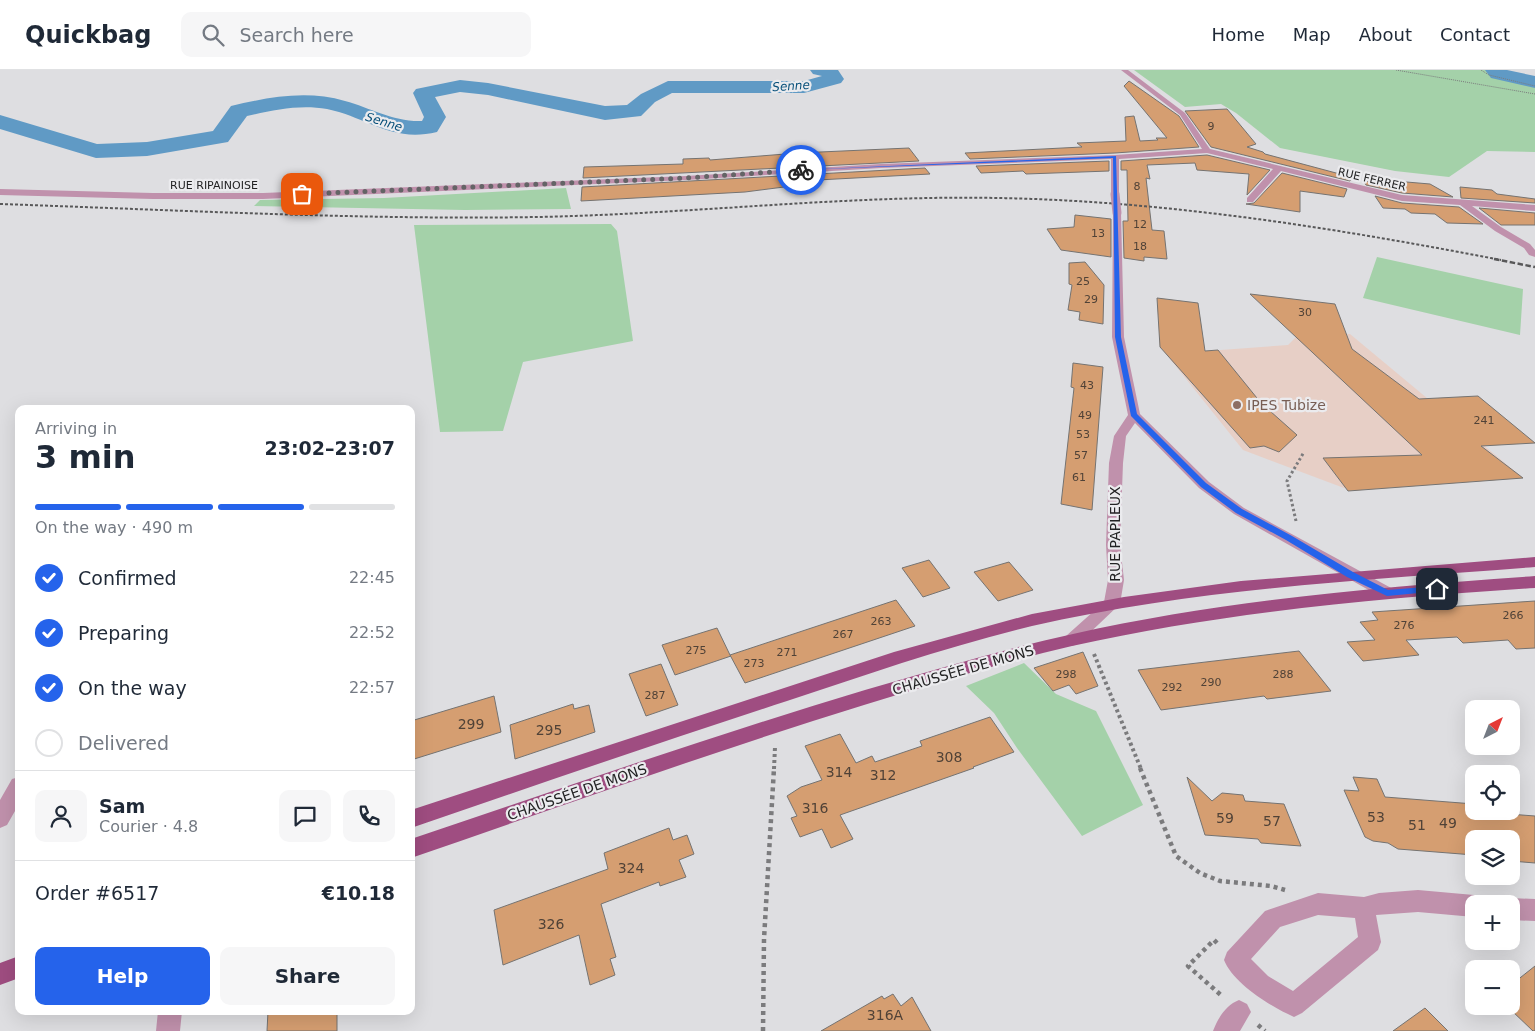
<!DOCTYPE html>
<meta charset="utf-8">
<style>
body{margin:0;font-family:"DejaVu Sans",sans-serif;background:#f6f6f7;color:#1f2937;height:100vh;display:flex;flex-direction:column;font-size:19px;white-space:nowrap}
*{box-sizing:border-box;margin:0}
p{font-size:16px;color:#747a83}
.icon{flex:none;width:28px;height:28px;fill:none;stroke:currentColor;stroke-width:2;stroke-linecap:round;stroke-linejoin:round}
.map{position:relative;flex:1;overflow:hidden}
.side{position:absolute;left:15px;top:335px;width:400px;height:610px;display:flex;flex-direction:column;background:#fff;border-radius:10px;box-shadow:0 5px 20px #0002}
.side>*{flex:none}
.needle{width:32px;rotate:42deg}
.buttons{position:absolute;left:1465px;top:630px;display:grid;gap:10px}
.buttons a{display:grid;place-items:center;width:55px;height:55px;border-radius:10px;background:#fff;box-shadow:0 5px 20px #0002;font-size:25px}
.pin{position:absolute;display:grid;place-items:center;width:42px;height:42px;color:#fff;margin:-21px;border-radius:10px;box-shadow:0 2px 8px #0006}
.courier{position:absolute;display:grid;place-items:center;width:50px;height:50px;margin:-25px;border:4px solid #2563eb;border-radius:50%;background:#fff;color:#222;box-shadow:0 1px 6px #0007}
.head em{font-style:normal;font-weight:600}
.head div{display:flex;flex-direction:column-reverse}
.head{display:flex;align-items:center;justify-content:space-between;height:85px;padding:0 20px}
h1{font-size:32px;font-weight:600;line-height:38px}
.bar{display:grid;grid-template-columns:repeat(4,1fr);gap:8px 5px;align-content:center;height:60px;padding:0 20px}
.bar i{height:6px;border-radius:4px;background:#e0e1e3}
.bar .active{background:#2563eb}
.bar p{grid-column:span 4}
.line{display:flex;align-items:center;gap:12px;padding:0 20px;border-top:1px solid #e0e1e3}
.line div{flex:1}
.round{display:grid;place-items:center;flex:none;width:52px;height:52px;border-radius:10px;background:#f6f6f7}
ol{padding:0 20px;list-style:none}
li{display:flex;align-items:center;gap:15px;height:55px}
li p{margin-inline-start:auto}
li .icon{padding:5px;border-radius:50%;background:#2563eb;color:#fff;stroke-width:4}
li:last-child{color:#747a83}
li i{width:28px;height:28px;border:2px solid #e0e1e3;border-radius:50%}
.primary-button{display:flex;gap:10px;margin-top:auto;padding:10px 20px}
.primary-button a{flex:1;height:58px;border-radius:10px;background:#2563eb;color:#fff;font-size:20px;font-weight:600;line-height:58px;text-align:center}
.primary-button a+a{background:#f6f6f7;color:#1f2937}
header{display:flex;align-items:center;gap:30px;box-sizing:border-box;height:70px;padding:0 25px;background:#fff;border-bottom:1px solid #e0e1e3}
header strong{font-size:24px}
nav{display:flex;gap:28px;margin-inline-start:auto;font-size:18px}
.search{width:350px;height:45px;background:#f6f6f7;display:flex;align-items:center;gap:12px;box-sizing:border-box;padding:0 18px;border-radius:10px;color:#747a83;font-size:19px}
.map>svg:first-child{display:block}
</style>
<header>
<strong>Quickbag</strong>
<div class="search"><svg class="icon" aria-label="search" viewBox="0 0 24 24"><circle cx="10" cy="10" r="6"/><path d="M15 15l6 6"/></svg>Search here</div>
<nav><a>Home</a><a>Map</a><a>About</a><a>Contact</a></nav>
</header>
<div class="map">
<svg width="1535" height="961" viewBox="0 0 1535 961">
<rect width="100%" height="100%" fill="#dedee1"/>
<path fill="#e7cfc6" d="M 1350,264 L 1523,408 L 1344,418 L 1243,380 L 1166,284 L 1288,275 L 1298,265 Z"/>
<path fill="#a4d1a9" d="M 1134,0 L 1486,0 L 1502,7 L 1535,14 L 1535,82 L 1487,81 L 1449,107 L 1395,101 L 1280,78 L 1236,43 L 1221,34 L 1185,37 Z
M 566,118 L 571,139 L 465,140 L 254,136 L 260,130 L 384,128 Z
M 611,154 L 617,161 L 633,271 L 523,292 L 503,361 L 440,362 L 414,155 Z
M 1377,187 L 1523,219 L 1520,265 L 1363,228 Z
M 1024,593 L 1056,624 L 1096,641 L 1143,735 L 1082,766 L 1017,678 L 994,643 L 966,616 Z"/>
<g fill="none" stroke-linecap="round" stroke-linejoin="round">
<path fill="#609ac5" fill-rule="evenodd" d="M 810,0 L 838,0 L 844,9 L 841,13 L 804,23 L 672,23 L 655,32 L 641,46 L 605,50 L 488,25 L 460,22 L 435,27 L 446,47 L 437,62 C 391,73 367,47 327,39 C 300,34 273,40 247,46 L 228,72 L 147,86 L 96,88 L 0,59 L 0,45 L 97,74 L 147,72 L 213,61 L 231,36 C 269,27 307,20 345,31 C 371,38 393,52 422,51 L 424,47 L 413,23 L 416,19 L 460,10 L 488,13 L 605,36 L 627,35 L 641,24 L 668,11 L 804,11 L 822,6 L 813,4 Z
M 1485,0 L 1507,0 L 1535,6 L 1535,18 L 1491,8 Z"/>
</g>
<path fill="#d59e71" stroke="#757371" d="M 1129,11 L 1179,46 L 1199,77 L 1115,83 L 970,89 L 965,83 L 1082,77 L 1077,73 L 1126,71 L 1125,47 L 1134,46 L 1140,71 L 1158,70 L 1156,68 L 1167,68 L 1124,16 Z
M 1227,39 L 1256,74 L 1247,77 L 1263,82 L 1265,84 L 1351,107 L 1350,111 L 1211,77 L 1185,41 Z
M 909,78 L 919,91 L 583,108 L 584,97 L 683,94 L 683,89 L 709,88 L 710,90 L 798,83 Z
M 1207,85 L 1270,100 L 1247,125 L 1249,104 L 1197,100 L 1195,93 L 1147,95 L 1150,109 L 1146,108 L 1152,160 L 1164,161 L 1167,189 L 1144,187 L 1144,191 L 1124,188 L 1123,151 L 1128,151 L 1127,100 L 1121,100 L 1121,91 Z
M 1109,91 L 1109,101 L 1026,104 L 1023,101 L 981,103 L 976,96 Z
M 925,98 L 930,104 L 780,112 L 784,117 L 745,122 L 581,131 L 582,117 Z
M 1282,103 L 1347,119 L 1344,127 L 1300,121 L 1300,142 L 1246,134 L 1254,133 Z
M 1363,110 L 1383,116 L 1383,110 L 1430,114 L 1453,127 L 1402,123 L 1366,115 Z
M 1460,117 L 1492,120 L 1497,124 L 1535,129 L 1535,133 L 1461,128 Z
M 1375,126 L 1402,133 L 1459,137 L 1483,154 L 1447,153 L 1435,144 L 1411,143 L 1405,139 L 1383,138 Z
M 1479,138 L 1535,143 L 1535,155 L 1501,155 Z
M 1075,145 L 1111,149 L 1111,187 L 1061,180 L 1047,159 L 1074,157 Z
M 1085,192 L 1104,215 L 1103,254 L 1079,250 L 1080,242 L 1068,240 L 1072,215 L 1069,214 L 1069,193 Z
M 1250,224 L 1335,234 L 1352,279 L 1419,329 L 1478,326 L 1535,373 L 1481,376 L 1523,408 L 1348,421 L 1323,388 L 1422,385 Z
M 1157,228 L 1198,233 L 1205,281 L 1218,280 L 1261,333 L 1297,365 L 1279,382 L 1264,376 L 1250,378 L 1160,277 Z
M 1073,293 L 1103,297 L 1092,440 L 1061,434 L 1074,318 L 1071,317 Z
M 929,490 L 950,518 L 923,527 L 902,498 Z
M 1009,492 L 1033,520 L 998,531 L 974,502 Z
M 896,530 L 915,556 L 745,613 L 730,585 L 731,586 L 675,605 L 662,575 L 717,558 L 730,585 Z
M 1535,531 L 1535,578 L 1516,579 L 1508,570 L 1463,573 L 1457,567 L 1406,570 L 1419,585 L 1363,591 L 1347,572 L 1375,570 L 1360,552 L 1378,550 L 1372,542 Z
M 1299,581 L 1331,621 L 1267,629 L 1264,626 L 1161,640 L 1138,600 Z
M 1083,582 L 1098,616 L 1076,624 L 1069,615 L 1053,621 L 1034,598 Z
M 661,594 L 678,635 L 646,646 L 629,604 Z
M 494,626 L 501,662 L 411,690 L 411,651 Z
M 573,634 L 574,639 L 589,635 L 595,662 L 515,689 L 510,655 Z
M 990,647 L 1014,682 L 973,697 L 974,698 L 840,745 L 853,769 L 831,778 L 822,759 L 800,767 L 791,748 L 797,746 L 787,726 L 801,717 L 822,710 L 805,676 L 840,664 L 856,693 L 872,686 L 875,692 L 922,676 L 920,671 Z
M 1187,707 L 1212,731 L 1222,723 L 1243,725 L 1245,731 L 1284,734 L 1301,776 L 1261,773 L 1258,769 L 1205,765 Z
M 1353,707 L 1377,709 L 1385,727 L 1474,734 L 1474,741 L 1494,741 L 1495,743 L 1535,746 L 1535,793 L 1511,791 L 1511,769 L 1474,769 L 1474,785 L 1398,779 L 1388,773 L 1373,771 L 1365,767 L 1344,720 L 1359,721 Z
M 669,758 L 673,770 L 687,765 L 694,784 L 679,790 L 686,807 L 660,816 L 659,812 L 601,834 L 616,887 L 610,889 L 615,905 L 590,915 L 579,865 L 503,895 L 494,840 L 608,799 L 604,783 Z
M 1535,896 L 1535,961 L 1533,961 L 1511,940 L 1511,915 Z
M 893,924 L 901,936 L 912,927 L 931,961 L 821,961 L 882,926 L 884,929 Z
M 1425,938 L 1448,961 L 1393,961 Z
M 268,941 L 337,941 L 337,961 L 267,961 Z"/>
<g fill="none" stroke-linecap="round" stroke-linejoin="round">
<path stroke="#7b7b7d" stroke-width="1" stroke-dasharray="1 1" stroke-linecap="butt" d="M 1396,0 L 1535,24
M 1481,0 L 1489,5 L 1535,16"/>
<path stroke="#7b7b7d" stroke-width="3" stroke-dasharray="2.5 2.5" stroke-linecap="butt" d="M 1296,451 L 1287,411 L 1304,382"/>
<path stroke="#7b7b7d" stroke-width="4" stroke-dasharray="3 3" stroke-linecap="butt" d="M 1094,584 L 1141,699
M 774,699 L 775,677"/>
<path stroke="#7b7b7d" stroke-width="4.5" stroke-dasharray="4 4" stroke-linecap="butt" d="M 1140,698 L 1176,786 L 1200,803 L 1220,811 L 1271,816 L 1285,820
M 1217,873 L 1214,870 L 1188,896 L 1222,926
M 1258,955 L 1265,961
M 763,961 L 764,869 L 774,698"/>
<path fill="#c091ac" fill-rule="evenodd" d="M 1121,0 L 1128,0 L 1185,43 L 1210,79 L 1402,125 L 1535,135 L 1535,141 L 1472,136 L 1501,157 L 1530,174 L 1535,180 L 1535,187 L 1529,185 L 1524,178 L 1495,161 L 1460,135 L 1402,131 L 1281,101 L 1253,132 L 1247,132 L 1247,128 L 1273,99 L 1207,83 L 1119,89 L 1119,124 L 1115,127 L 1111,124 L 1111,89 L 881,98 L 686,110 L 263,129 L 153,129 L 0,125 L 0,119 L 153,123 L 263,123 L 686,106 L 881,94 L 1115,85 L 1202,79 L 1180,45 Z
M 1117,140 L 1121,143 L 1124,267 L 1140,344 L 1209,412 L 1244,438 L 1393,519 L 1395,523 L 1393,527 L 1387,529 L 1381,527 L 1234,444 L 1199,418 L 1135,353 L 1126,366 L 1123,393 L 1120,475 L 1124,510 L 1120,534 L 1078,574 L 1072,576 L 1066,574 L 1064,570 L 1066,566 L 1104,532 L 1108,510 L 1106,475 L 1109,393 L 1114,366 L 1128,345 L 1112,267 L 1113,143 Z
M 19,707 L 19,734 L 7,755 L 0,758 L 0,730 L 12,709 Z
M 1418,820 L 1474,825 L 1482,829 L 1484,834 L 1474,834 L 1474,847 L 1418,842 L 1376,845 L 1381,872 L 1378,880 L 1302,943 L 1294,947 C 1271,937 1233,913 1224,890 L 1227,882 L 1265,841 L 1318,823 L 1364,827 L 1379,823 ZM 1318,845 L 1355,848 L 1358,867 L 1293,921 L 1268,906 L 1251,889 L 1280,857 Z
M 1511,828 L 1535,829 L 1535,851 L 1511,850 L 1511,834 L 1502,834 Z
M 1239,930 L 1247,934 L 1251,942 L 1240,961 L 1213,961 C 1218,948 1226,935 1239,930 Z
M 158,941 L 182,941 L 180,961 L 156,961 Z"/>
<path fill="#9f4d81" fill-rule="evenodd" d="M 1535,487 L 1535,497 C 1367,510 1197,518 1032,556 C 949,576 868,604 787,631 C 661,672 536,715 411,758 L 411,740 L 894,582 L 1032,544 L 1124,527 L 1241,511 Z
M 1535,506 L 1535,518 C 1380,528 1224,542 1072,576 C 1002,592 933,614 864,635 C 712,682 562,736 411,788 L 411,769 C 562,718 712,666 865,620 C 934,600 1003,579 1073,564 C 1225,530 1380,517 1535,506 Z
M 19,886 L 19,908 L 0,915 L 0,893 Z"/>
<path stroke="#585859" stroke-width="2" stroke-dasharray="3 2" stroke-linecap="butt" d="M 0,134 C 179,140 358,150 537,147 C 691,144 844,125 998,128 C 1167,131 1335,158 1501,190"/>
<path stroke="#585859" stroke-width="2.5" stroke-dasharray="5.5 2.5" stroke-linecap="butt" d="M 1494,189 L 1535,197"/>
<path stroke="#c091ac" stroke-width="9" d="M 1115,124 L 1117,143"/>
</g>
<path fill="#2563eb" d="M 1116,86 L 1121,267 L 1137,344 L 1206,413 L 1242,439 L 1292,466 L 1353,502 L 1388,520 L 1437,516 L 1441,519 L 1440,521 L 1387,526 L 1347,507 L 1286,470 L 1236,443 L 1201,417 L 1131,346 L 1115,267 L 1113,88 L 799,100 Z"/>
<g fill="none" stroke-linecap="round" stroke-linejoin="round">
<path stroke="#646466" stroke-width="5" stroke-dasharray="0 9" d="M 302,124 L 686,108 L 801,100"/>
</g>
<circle fill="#8d6e63" stroke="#ebebee" stroke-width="2" cx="1237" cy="335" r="5"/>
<g text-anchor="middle" stroke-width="4.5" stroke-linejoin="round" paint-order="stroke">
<g font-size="11" fill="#504237">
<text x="1211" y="60">9</text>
<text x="1137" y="120">8</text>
<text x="1140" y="158">12</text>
<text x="1098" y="167">13</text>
<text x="1140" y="180">18</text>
<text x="1083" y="215">25</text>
<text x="1091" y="233">29</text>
<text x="1305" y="246">30</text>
<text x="1087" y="319">43</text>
<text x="1085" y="349">49</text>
<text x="1484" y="354">241</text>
<text x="1083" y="368">53</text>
<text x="1081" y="389">57</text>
<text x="1079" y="411">61</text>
<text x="1513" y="549">266</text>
<text x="881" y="555">263</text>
<text x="1404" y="559">276</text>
<text x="843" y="568">267</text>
<text x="696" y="584">275</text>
<text x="787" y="586">271</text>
<text x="754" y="597">273</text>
<text x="1066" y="608">298</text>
<text x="1283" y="608">288</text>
<text x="1211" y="616">290</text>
<text x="1172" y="621">292</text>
<text x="655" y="629">287</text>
</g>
<g font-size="11" fill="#232324" stroke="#ebebee">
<text transform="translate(1372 109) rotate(13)" y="4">RUE FERRER</text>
<text x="214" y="119">RUE RIPAINOISE</text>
</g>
<g font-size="12" font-style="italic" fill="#08507a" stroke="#ebebee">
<text transform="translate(791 16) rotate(-4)" y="4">Senne</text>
<text transform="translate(384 52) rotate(17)" y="4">Senne</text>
</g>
<g font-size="14" fill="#785e54" stroke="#ebebee" text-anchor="start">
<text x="1247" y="340">IPES Tubize</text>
</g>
<g font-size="14" fill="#232324" stroke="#ebebee">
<text transform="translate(1115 464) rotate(-90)" y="5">RUE PAPLEUX</text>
<text transform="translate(963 600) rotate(-16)" y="5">CHAUSSÉE DE MONS</text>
<text transform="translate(577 722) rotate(-19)" y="5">CHAUSSÉE DE MONS</text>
</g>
<g font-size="14" fill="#504237">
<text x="471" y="659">299</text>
<text x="549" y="665">295</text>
<text x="949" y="692">308</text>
<text x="839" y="707">314</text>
<text x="883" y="710">312</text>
<text x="815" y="743">316</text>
<text x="1376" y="752">53</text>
<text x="1225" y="753">59</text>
<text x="1272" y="756">57</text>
<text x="1448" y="758">49</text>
<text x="1417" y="760">51</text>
<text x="631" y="803">324</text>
<text x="551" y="859">326</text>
<text x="885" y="950">316A</text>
</g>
</g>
</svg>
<div class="buttons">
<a><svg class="needle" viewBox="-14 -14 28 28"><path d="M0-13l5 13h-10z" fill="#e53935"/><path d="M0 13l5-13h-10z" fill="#747a83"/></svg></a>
<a><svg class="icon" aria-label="locate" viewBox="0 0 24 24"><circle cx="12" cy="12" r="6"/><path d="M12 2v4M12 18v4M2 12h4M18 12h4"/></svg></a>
<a><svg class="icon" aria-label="layers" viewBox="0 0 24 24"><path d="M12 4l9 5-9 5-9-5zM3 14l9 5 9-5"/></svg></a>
<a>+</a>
<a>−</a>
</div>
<div class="pin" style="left:302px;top:124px;background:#ea580c"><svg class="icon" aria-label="bag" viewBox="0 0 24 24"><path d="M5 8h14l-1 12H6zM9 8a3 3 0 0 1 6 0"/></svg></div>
<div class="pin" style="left:1437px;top:519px;background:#1f2937"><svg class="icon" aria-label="home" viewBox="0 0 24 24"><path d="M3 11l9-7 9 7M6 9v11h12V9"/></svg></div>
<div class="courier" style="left:801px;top:100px"><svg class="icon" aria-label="bike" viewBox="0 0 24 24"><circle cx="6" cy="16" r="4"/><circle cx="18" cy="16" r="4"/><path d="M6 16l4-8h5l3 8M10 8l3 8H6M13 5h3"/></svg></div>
<section class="side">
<div class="head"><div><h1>3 min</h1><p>Arriving in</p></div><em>23:02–23:07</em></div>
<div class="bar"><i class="active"></i><i class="active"></i><i class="active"></i><i></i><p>On the way · 490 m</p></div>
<ol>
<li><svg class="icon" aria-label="check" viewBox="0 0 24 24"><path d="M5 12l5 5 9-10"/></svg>Confirmed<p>22:45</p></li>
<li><svg class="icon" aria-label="check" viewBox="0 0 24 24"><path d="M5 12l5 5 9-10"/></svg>Preparing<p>22:52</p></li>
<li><svg class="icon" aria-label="check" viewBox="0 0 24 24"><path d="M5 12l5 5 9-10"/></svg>On the way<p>22:57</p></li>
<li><i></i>Delivered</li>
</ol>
<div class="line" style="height:90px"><a class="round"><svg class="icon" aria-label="person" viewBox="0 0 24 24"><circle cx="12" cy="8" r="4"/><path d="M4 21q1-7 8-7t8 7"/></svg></a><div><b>Sam</b><p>Courier · 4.8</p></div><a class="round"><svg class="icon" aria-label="chat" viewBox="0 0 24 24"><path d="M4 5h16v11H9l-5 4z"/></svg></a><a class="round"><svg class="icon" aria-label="phone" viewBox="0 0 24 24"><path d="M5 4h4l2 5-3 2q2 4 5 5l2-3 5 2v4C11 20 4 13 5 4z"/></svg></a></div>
<div class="line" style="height:65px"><div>Order #6517</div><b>€10.18</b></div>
<div class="primary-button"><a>Help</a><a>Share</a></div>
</section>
</div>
